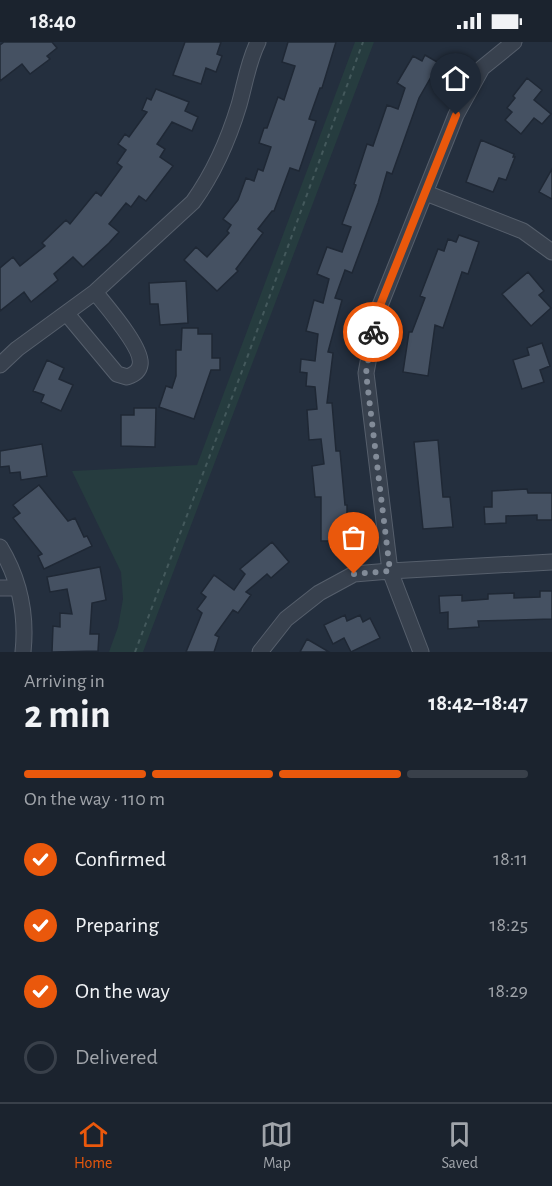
<!DOCTYPE html>
<meta charset="utf-8">
<style>
body{margin:0;font-family:"Alegreya Sans",sans-serif;background:#242b36;color:#f1f3f6;height:100vh;display:flex;flex-direction:column;font-size:22px;white-space:nowrap}
*{box-sizing:border-box;margin:0}
p{font-size:20px;color:#a0a4aa}
.icon{flex:none;width:33px;height:33px;fill:none;stroke:currentColor;stroke-width:2;stroke-linecap:round;stroke-linejoin:round}
.map{position:relative;height:610px;overflow:hidden}
.details{display:flex;flex-direction:column;background:#1b232e;flex:1}
.details>*{flex:none}
.pin{position:absolute;display:grid;place-items:center;width:51px;height:51px;color:#fff;margin:-62px -26px;border-radius:50% 50% 50% 0;rotate:-45deg;box-shadow:0 0 6px #0007}
.pin .icon{rotate:45deg}
.courier{position:absolute;display:grid;place-items:center;width:60px;height:60px;margin:-30px;border:4px solid #ea580c;border-radius:50%;background:#fff;color:#222;box-shadow:0 2px 8px #0007}
.headline em{font-style:normal;font-weight:600}
.headline div{display:flex;flex-direction:column-reverse}
.headline{display:flex;align-items:center;justify-content:space-between;height:102px;padding:0 24px}
h1{font-size:39px;font-weight:600;line-height:45px}
.bar{display:grid;grid-template-columns:repeat(4,1fr);gap:9px 6px;align-content:center;height:72px;padding:0 24px}
.bar i{height:8px;border-radius:4px;background:#39404a}
.bar .on{background:#ea580c}
.bar p{grid-column:span 4}
ol{padding:0 24px;list-style:none}
li{display:flex;align-items:center;gap:18px;height:66px}
li p{margin-inline-start:auto}
li .icon{padding:6px;border-radius:50%;background:#ea580c;color:#fff;stroke-width:4}
li:last-child{color:#a0a4aa}
li i{width:33px;height:33px;border:3px solid #39404a;border-radius:50%}
.status{display:flex;justify-content:space-between;align-items:center;height:42px;padding:0 30px;background:#1b232e;direction:ltr}
.status svg{height:16px;fill:currentColor}
.menu{display:flex;justify-content:space-around;align-items:center;height:84px;border-top:2px solid #39404a;background:#1b232e;font-size:16px;color:#a0a4aa}
.menu a{display:grid;justify-items:center;gap:3px}
.menu .on{color:#ea580c}
.map>svg:first-child{display:block}
</style>
<div class="status"><b>18:40</b><svg viewBox="0 0 49 12"><path d="M0 12V9h3v3zM5 12V6h3v6zM10 12V3h3v9zM15 12V0h3v12zM26 1h20v11H26zM47 4h2v5h-2z"/></svg></div>
<div class="map">
<svg width="552" height="610" viewBox="0 0 552 610">
<rect width="100%" height="100%" fill="#242f3e"/>
<path fill="#263c3f" d="M 355,0 L 374,0 L 143,610 L 109,610 L 118,585 L 123,557 L 121,530 L 72,429 L 197,423 Z"/>
<path fill="#455162" stroke="#1f2835" stroke-width="1.5" d="M 4,0 L 52,0 L 57,6 L 47,14 L 50,17 L 30,32 L 22,22 L 0,39 L 0,3 Z
M 185,0 L 221,0 L 217,12 L 222,14 L 216,30 L 206,26 L 201,42 L 173,33 Z
M 288,0 L 336,0 L 322,46 L 320,46 L 309,77 L 316,79 L 299,129 L 290,126 L 274,169 L 272,169 L 258,187 L 263,191 L 236,227 L 238,229 L 217,249 L 184,218 L 196,205 L 207,215 L 229,191 L 227,189 L 231,183 L 223,177 L 238,158 L 246,136 L 254,139 L 258,127 L 263,129 L 271,105 L 259,101 L 264,86 L 267,86 L 278,55 L 284,58 L 295,24 L 282,20 Z
M 425,13 L 439,21 L 419,56 L 392,132 L 387,130 L 378,161 L 352,231 L 345,228 L 335,256 L 342,258 L 328,310 L 333,311 L 327,361 L 332,361 L 336,409 L 340,409 L 345,463 L 347,463 L 347,499 L 321,499 L 321,455 L 315,455 L 312,424 L 324,422 L 321,397 L 309,398 L 307,368 L 317,367 L 315,345 L 306,344 L 307,331 L 300,330 L 301,317 L 315,319 L 318,292 L 306,289 L 314,258 L 323,261 L 329,237 L 317,232 L 327,205 L 342,210 L 351,185 L 342,182 L 356,143 L 354,142 L 367,102 L 373,104 L 387,63 L 398,67 L 405,46 L 397,41 L 413,14 L 422,19 Z
M 527,36 L 542,48 L 534,58 L 551,72 L 542,82 L 534,76 L 521,92 L 505,78 L 512,70 L 507,66 L 515,56 L 513,54 Z
M 156,47 L 189,60 L 185,69 L 198,75 L 192,89 L 172,80 L 157,102 L 165,107 L 160,115 L 173,124 L 146,159 L 139,154 L 131,165 L 126,161 L 109,182 L 119,190 L 109,201 L 83,225 L 73,215 L 54,232 L 58,238 L 31,260 L 24,250 L 0,269 L 0,226 L 13,215 L 20,224 L 45,204 L 42,201 L 66,178 L 70,182 L 96,150 L 101,154 L 122,125 L 117,121 L 126,108 L 118,102 L 125,92 L 129,95 L 147,70 L 142,68 L 147,56 L 151,58 Z
M 481,98 L 514,112 L 513,115 L 515,115 L 506,138 L 499,136 L 493,150 L 466,140 Z
M 552,127 L 552,157 L 539,150 Z
M 459,193 L 479,200 L 468,232 L 462,230 L 443,286 L 435,283 L 428,334 L 403,330 L 409,290 L 412,290 L 425,256 L 420,254 L 438,207 L 444,209 L 448,197 L 456,200 Z
M 528,230 L 544,249 L 539,253 L 551,266 L 531,284 L 502,252 Z
M 186,239 L 188,281 L 160,283 L 158,262 L 150,262 L 149,241 Z
M 182,286 L 198,286 L 198,292 L 212,292 L 212,316 L 220,316 L 220,328 L 211,328 L 194,377 L 159,365 L 166,344 L 172,346 L 176,334 L 176,308 L 181,308 Z
M 542,301 L 550,324 L 540,328 L 544,340 L 522,347 L 513,318 L 529,313 L 527,306 Z
M 47,318 L 64,326 L 59,337 L 73,343 L 61,369 L 41,360 L 44,353 L 33,349 Z
M 134,366 L 156,366 L 155,405 L 121,404 L 121,373 L 134,373 Z
M 438,398 L 443,455 L 450,455 L 453,485 L 423,487 L 414,400 Z
M 42,402 L 47,434 L 21,438 L 20,430 L 10,431 L 9,424 L 0,425 L 0,409 Z
M 39,443 L 68,479 L 75,476 L 84,495 L 87,494 L 92,504 L 44,527 L 38,514 L 42,512 L 13,476 L 20,471 L 13,463 Z
M 527,447 L 528,451 L 552,451 L 552,478 L 537,478 L 537,473 L 506,474 L 506,481 L 485,482 L 484,465 L 492,465 L 492,449 Z
M 272,500 L 289,520 L 271,536 L 267,532 L 246,550 L 251,553 L 238,571 L 233,568 L 215,593 L 219,595 L 214,610 L 186,610 L 202,571 L 197,567 L 206,555 L 201,551 L 214,533 L 234,548 L 245,532 L 240,527 Z
M 100,525 L 106,558 L 92,561 L 90,592 L 99,592 L 98,609 L 52,610 L 53,584 L 60,585 L 60,571 L 72,572 L 67,547 L 50,550 L 47,535 Z
M 540,549 L 552,549 L 552,577 L 478,579 L 479,585 L 448,587 L 448,570 L 440,571 L 439,554 L 462,553 L 462,559 L 488,557 L 488,552 L 514,551 L 514,556 L 540,555 Z
M 345,573 L 347,579 L 360,573 L 363,580 L 370,576 L 380,596 L 351,610 L 344,596 L 333,602 L 324,583 Z
M 307,597 L 329,610 L 300,610 Z"/>
<g fill="none" stroke-linecap="round" stroke-linejoin="round">
<g stroke="#565f6c" stroke-width="17">
<path id="minor" d="M 426,151 L 523,189 L 552,210
M 67,272 L 117,332 L 127,335 C 133,333 139,330 140,323 C 144,307 106,264 95,250
M 0,323 L 17,307 L 95,250 L 193,160 C 213,132 229,96 239,63 C 245,42 248,20 258,0
M 0,505 C 20,538 27,572 23,610
M 0,546 L 18,546
M 260,610 L 286,577 L 319,551 L 354,532 L 390,529 L 552,520
M 421,610 L 390,529 L 366,331 L 377,271 L 456,73 L 482,26 L 514,0"/>
</g>
<path stroke="#44595c" stroke-width="2" stroke-dasharray="4.5 4.5" stroke-linecap="butt" d="M 135,610 L 247,316 L 363,0"/>
<use href="#minor" stroke="#38414e" stroke-width="15"/>
</g>
<g fill="none" stroke-linecap="round" stroke-linejoin="round">
<path stroke="#828b98" stroke-width="6" stroke-dasharray="0 10.8" d="M 354,532 L 390,529 L 366,331 L 373,290"/>
<path stroke="#ea580c" stroke-width="8" d="M 373,290 L 377,271 L 456,73"/>
</g>
</svg>
<div class="pin" style="left:354px;top:532px;background:#ea580c"><svg class="icon" aria-label="bag" viewBox="0 0 24 24"><path d="M5 8h14l-1 12H6zM9 8a3 3 0 0 1 6 0"/></svg></div>
<div class="pin" style="left:456px;top:73px;background:#1f2937"><svg class="icon" aria-label="home" viewBox="0 0 24 24"><path d="M3 11l9-7 9 7M6 9v11h12V9"/></svg></div>
<div class="courier" style="left:373px;top:290px"><svg class="icon" aria-label="bike" viewBox="0 0 24 24"><circle cx="6" cy="16" r="4"/><circle cx="18" cy="16" r="4"/><path d="M6 16l4-8h5l3 8M10 8l3 8H6M13 5h3"/></svg></div>
</div>
<section class="details">
<div class="headline"><div><h1>2 min</h1><p>Arriving in</p></div><em>18:42–18:47</em></div>
<div class="bar"><i class="on"></i><i class="on"></i><i class="on"></i><i></i><p>On the way · 110 m</p></div>
<ol>
<li><svg class="icon" aria-label="check" viewBox="0 0 24 24"><path d="M5 12l5 5 9-10"/></svg>Confirmed<p>18:11</p></li>
<li><svg class="icon" aria-label="check" viewBox="0 0 24 24"><path d="M5 12l5 5 9-10"/></svg>Preparing<p>18:25</p></li>
<li><svg class="icon" aria-label="check" viewBox="0 0 24 24"><path d="M5 12l5 5 9-10"/></svg>On the way<p>18:29</p></li>
<li><i></i>Delivered</li>
</ol>
</section>
<nav class="menu">
<a class="on"><svg class="icon" aria-label="home" viewBox="0 0 24 24"><path d="M3 11l9-7 9 7M6 9v11h12V9"/></svg>Home</a>
<a><svg class="icon" aria-label="map" viewBox="0 0 24 24"><path d="M3 6l6-2 6 2 6-2v14l-6 2-6-2-6 2zM9 4v14M15 6v14"/></svg>Map</a>
<a><svg class="icon" aria-label="saved" viewBox="0 0 24 24"><path d="M7 4h10v16l-5-4-5 4z"/></svg>Saved</a>
</nav>
